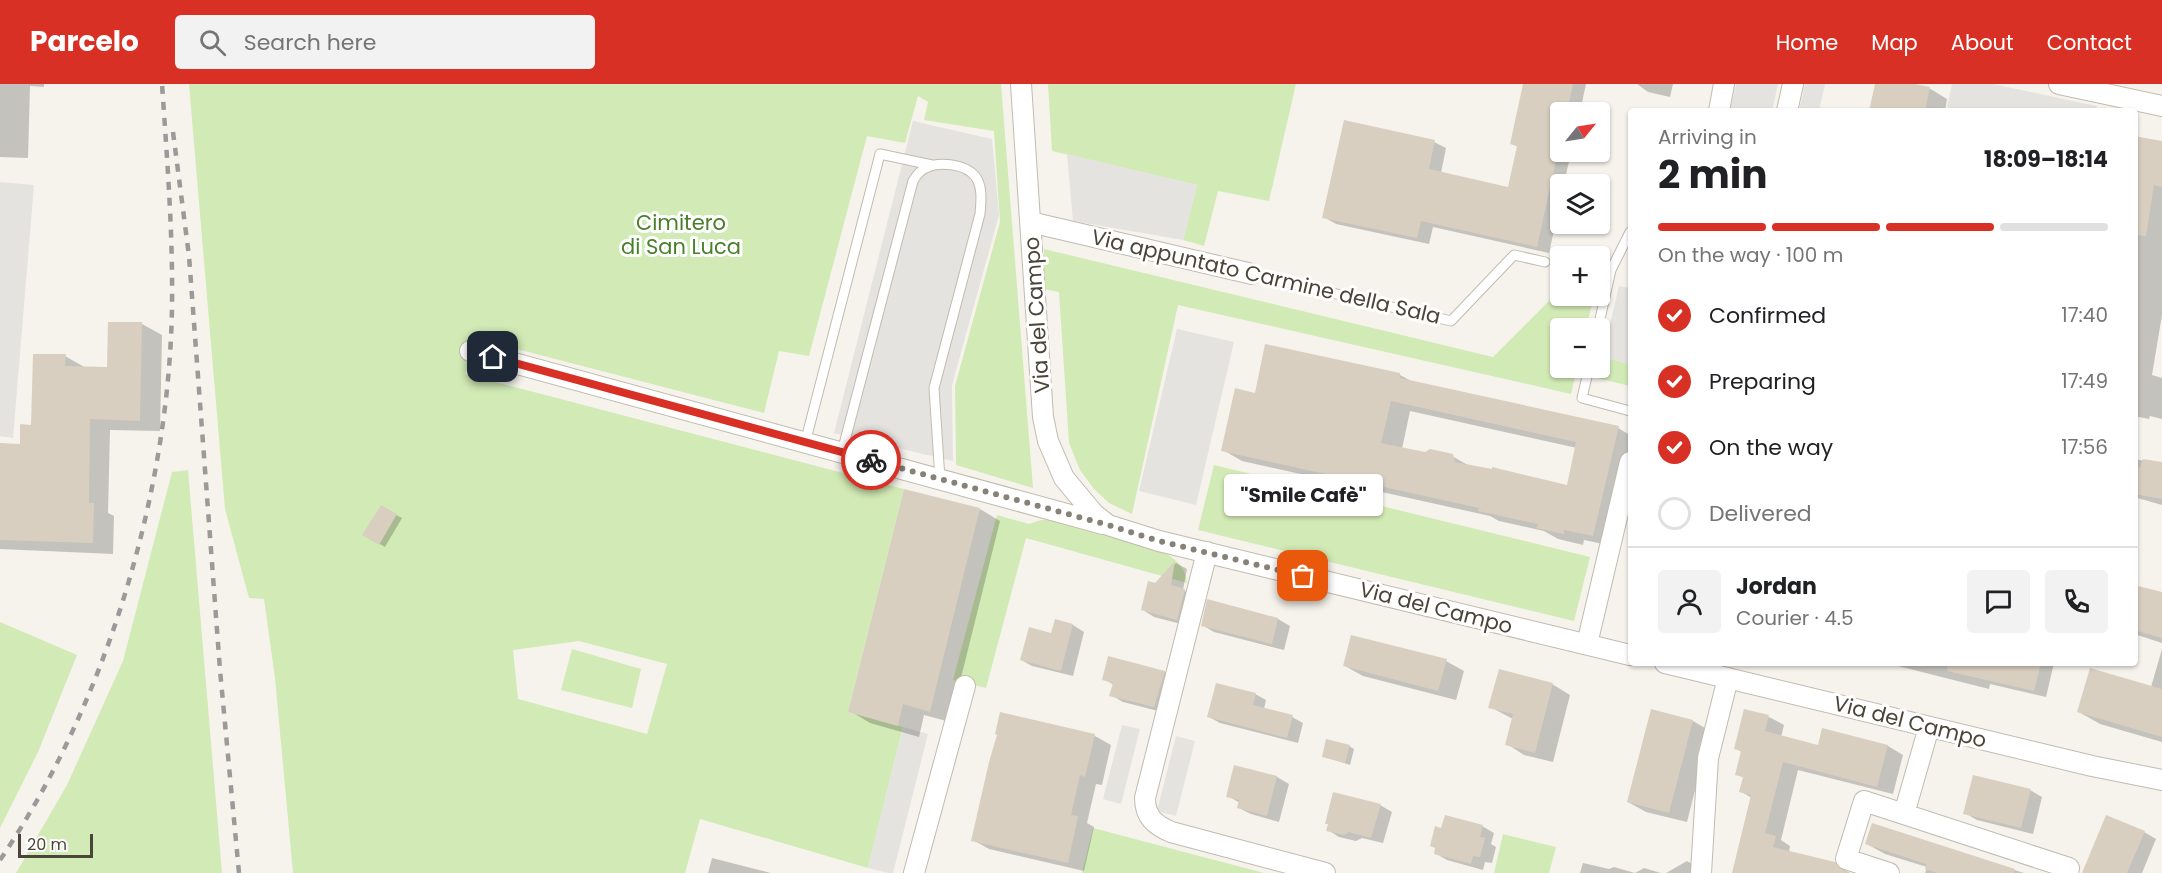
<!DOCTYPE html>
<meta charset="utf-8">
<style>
body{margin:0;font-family:Poppins,sans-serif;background:#f2f2f2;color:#202124;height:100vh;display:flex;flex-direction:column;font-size:22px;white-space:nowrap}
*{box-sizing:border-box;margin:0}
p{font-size:20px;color:#757577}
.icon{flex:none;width:33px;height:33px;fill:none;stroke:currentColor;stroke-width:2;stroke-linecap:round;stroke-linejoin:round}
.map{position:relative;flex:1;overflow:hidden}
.panel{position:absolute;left:1628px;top:24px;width:510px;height:558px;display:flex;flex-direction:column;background:#fff;border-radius:6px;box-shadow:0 2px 4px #0004}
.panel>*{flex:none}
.needle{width:39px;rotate:60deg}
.tools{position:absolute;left:1550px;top:18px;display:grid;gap:12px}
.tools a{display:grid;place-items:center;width:60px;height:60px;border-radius:6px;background:#fff;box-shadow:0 2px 4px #0004;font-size:30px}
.scale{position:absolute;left:18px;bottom:15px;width:75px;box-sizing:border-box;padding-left:6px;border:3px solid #4b4439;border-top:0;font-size:16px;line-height:21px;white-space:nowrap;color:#4b4439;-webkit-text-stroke:4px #fff;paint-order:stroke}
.pin{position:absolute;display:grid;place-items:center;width:51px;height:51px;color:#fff;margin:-26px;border-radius:12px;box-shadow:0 3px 9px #0006}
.courier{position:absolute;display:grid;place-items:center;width:60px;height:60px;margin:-30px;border:4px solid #d93025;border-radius:50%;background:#fff;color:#222;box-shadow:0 2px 8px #0007}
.bubble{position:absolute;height:42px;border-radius:6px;background:#fff;box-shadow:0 2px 4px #0004;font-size:20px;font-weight:700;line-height:42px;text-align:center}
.summary em{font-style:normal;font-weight:700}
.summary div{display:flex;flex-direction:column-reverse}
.summary{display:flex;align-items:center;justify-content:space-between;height:102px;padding:0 30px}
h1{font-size:39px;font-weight:700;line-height:45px}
.bar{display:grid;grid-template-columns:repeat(4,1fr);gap:9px 6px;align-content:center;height:72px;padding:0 30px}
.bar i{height:8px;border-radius:4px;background:#e0e0e0}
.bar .active{background:#d93025}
.bar p{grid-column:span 4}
.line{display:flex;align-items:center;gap:15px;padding:0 30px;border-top:2px solid #e0e0e0}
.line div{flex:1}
.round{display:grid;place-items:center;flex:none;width:63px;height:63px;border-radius:6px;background:#f2f2f2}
ol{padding:0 30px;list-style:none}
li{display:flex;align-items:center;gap:18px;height:66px}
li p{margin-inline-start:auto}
li .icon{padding:6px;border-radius:50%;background:#d93025;color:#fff;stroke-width:4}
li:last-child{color:#757577}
li i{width:33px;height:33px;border:3px solid #e0e0e0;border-radius:50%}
header{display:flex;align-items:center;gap:36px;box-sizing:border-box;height:84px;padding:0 30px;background:#d93025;color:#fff}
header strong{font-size:28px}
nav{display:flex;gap:33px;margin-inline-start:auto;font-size:21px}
.search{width:420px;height:54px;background:#f2f2f2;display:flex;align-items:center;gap:15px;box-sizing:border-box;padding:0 21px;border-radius:6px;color:#757577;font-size:22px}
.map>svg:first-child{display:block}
</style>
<header>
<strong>Parcelo</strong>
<div class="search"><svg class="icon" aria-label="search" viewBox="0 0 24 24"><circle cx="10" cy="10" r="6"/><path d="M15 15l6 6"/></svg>Search here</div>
<nav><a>Home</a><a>Map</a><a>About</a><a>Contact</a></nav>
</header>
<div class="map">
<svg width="2162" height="789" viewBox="0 0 2162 789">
<rect width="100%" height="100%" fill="#f6f3ec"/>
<path fill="#d2eab5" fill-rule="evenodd" d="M 189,0 L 1001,0 L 1033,404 L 956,381 L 955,302 L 1000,138 L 994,47 L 924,36 L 928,18 L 918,12 L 905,59 L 867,52 L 809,272 L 779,267 L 764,329 L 478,255 L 465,290 L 904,405 L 848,628 L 903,643 L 868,784 L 700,735 L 685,789 L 293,789 L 275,594 L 264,515 L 249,514 L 225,425 ZM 579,557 L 667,580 L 647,650 L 518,615 L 513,566 Z
M 1048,0 L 1296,0 L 1269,117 L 1218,107 L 1204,162 L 1183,156 L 1197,101 L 1052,67 Z
M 1044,165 L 1493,273 L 1560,206 L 1560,212 L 1594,212 L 1586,244 L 1560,244 L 1560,284 L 1577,284 L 1571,310 L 1178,221 L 1132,430 L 1109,419 L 1094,405 L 1080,386 L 1069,359 L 1059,208 L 1044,205 Z
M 1602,273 L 1630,280 L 1630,302 L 1597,294 Z
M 1214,381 L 1590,473 L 1574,537 L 1198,446 Z
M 188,386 L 222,789 L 16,789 L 67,701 L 123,577 L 172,388 Z
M 997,431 L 1029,440 L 1041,436 L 1055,436 L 1156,465 C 1173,472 1185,481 1187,499 L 1026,454 L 986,604 L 953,596 Z
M 0,538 L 77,571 L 38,668 L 0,744 Z
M 572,565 L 641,585 L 632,624 L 561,606 Z
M 1093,744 L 1264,789 L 1082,789 Z
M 1503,750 L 1556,763 L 1549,789 L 1494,789 Z"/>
<path fill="#e5e3e0" d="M 1736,0 L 1778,0 L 1772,27 L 1730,27 Z
M 1805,0 L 1825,0 L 1819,27 L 1799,27 Z
M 1952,0 L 1993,0 L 2097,22 L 2096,27 L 1965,27 L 1947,23 Z
M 913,37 L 992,55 L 999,131 L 952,301 L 953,377 L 834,349 Z
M 1067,70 L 1197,101 L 1183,156 L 1073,137 Z
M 0,98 L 34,101 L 13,354 L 0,352 Z
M 1619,202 L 1630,204 L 1630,280 L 1602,273 Z
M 1177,245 L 1234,258 L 1196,421 L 1139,407 Z
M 1122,641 L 1140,645 L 1121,720 L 1103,715 Z
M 903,643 L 928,650 L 893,789 L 889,789 L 868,784 Z
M 1176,652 L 1195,657 L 1176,732 L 1157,727 Z"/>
<path fill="#0003" fill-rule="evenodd" d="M 0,0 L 44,0 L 44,3 L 30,2 L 28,74 L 0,73 Z
M 1524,0 L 1586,0 L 1580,28 L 1560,28 L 1560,68 L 1571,68 L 1564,100 L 1560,100 L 1560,119 L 1549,169 L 1433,143 L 1429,160 L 1336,140 L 1324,133 L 1434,58 L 1446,64 L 1441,89 L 1509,104 L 1518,63 L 1511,59 Z
M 1637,0 L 1673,0 L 1670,13 L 1648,8 Z
M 1876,0 L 1907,0 L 1929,4 L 1947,15 L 1945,27 L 1871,27 Z
M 2134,54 L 2162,58 L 2162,231 L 2152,291 L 2162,294 L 2162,335 L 2150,332 L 2149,335 L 2134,332 Z
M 110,239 L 142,240 L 162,251 L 160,347 L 110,346 L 108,429 L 114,432 L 113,470 L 0,465 L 0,361 L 21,362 L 33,342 L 65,272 L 86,284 L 109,284 Z
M 1400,291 L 1413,298 L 1618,344 L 1630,351 L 1630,385 L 1612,462 L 1584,456 L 1583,461 L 1558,455 L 1544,447 L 1499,437 L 1490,432 L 1242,377 L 1223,366 L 1256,310 ZM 1410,327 L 1577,364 L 1569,403 L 1471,383 L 1452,372 L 1425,370 L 1402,365 Z
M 2134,375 L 2162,380 L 2162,421 L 2134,413 Z
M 381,423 L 402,434 L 385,463 L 364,451 Z
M 980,425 L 1000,437 L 950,638 L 924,631 L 919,653 L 870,639 L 850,627 Z
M 1176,479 L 1187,485 L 1183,506 L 1197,514 L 1189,542 L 1154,533 L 1143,526 L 1156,500 Z
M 2134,502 L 2162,510 L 2162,559 L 2134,550 Z
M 1278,535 L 1290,542 L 1284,566 L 1214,548 L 1202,541 Z
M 1056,537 L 1073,541 L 1084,548 L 1073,592 L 1032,582 L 1021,576 L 1052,551 Z
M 2162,565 L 2162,658 L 2100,640 L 2079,628 L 2151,603 Z
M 1446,577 L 1464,587 L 1456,616 L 1363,592 L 1345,582 Z
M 1886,579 L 2054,579 L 2046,613 L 1990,600 L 1989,605 Z
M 1164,588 L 1176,595 L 1166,629 L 1123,618 L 1111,611 L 1114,601 L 1104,595 Z
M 1552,600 L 1570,611 L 1553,678 L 1524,671 L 1507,660 L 1513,635 L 1490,623 Z
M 1255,610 L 1266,616 L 1264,625 L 1292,633 L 1303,639 L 1298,659 L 1220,639 L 1209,633 Z
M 1769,633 L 1784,641 L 1781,653 L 1819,663 L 1823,646 L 1888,662 L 1903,671 L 1893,710 L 1798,686 L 1781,756 L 1790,762 L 1789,768 L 1834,780 L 1850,789 L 1733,789 L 1752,714 L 1740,707 L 1744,694 L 1736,690 L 1742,668 L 1735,664 Z
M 1693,637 L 1710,647 L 1687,738 L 1646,728 L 1628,718 Z
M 1095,652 L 1111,661 L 1102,701 L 1096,700 L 1087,739 L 1094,743 L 1084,787 L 989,765 L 973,756 Z
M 1349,662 L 1354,665 L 1350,681 L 1323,672 Z
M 1235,683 L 1277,693 L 1289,700 L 1279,738 L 1251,730 L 1239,724 L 1240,719 L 1228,712 Z
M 2030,706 L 2042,713 L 2033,750 L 1977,736 L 1965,729 Z
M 1380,721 L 1392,728 L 1383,759 L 1362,754 L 1356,757 L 1339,753 L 1328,746 Z
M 1873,741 L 2024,789 L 1925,789 L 1927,783 L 1885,770 L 1867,760 Z
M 1482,742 L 1494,749 L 1491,760 L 1496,763 L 1492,779 L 1485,778 L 1483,786 L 1447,776 L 1435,769 L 1442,745 Z
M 2144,748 L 2156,755 L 2142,789 L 2084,789 Z
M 712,774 L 771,789 L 708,789 Z
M 1687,777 L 1704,787 L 1703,789 L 1666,789 Z
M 1583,779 L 1609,785 L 1614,783 L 1635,789 L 1644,784 L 1661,789 L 1580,789 Z"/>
<path fill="#d8cfc1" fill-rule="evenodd" d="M 1523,0 L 1573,0 L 1567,28 L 1560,28 L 1560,58 L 1537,163 L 1421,137 L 1417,154 L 1322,134 L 1344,36 L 1435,56 L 1429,85 L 1508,103 L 1517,62 L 1510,60 Z
M 1875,0 L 1915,0 L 1930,3 L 1925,27 L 1869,27 Z
M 2134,52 L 2162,57 L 2162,103 L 2154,101 L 2146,152 L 2134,151 Z
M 108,238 L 142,238 L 140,337 L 90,335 L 89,419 L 94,419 L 93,459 L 0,456 L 0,359 L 20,360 L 20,340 L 31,341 L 33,270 L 66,270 L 65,282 L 107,283 Z
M 1265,260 L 1400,289 L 1400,294 L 1619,342 L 1593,452 L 1564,446 L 1564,450 L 1536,444 L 1538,440 L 1478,427 L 1479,424 L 1221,367 L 1235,304 L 1255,309 ZM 1391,317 L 1576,358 L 1567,401 L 1492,383 L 1492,385 L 1455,378 L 1453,370 L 1430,365 L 1425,368 L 1381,359 Z
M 2143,375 L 2162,378 L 2162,415 L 2134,410 L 2134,383 L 2140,384 Z
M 904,405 L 980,424 L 930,628 L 903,620 L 898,642 L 848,628 Z
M 381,421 L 397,430 L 379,461 L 362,451 Z
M 1175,477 L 1171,501 L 1185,505 L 1177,536 L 1141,526 L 1148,497 L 1155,499 Z
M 2134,501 L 2162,508 L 2162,554 L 2134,546 Z
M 1207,515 L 1278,534 L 1272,560 L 1201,542 Z
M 1055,535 L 1073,540 L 1061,587 L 1020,576 L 1029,543 L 1051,549 Z
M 1351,551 L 1447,575 L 1438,607 L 1343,582 Z
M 1108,572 L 1165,587 L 1154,623 L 1109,612 L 1113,599 L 1102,596 Z
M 1948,579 L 2041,579 L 2034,607 L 1947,587 Z
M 2090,584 L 2162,605 L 2162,653 L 2077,628 Z
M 1499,585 L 1553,599 L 1535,669 L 1505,661 L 1513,630 L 1488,624 Z
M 1216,599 L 1256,609 L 1253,621 L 1293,631 L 1287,654 L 1207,633 Z
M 1651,625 L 1693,636 L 1669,729 L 1627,718 Z
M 1744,625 L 1769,631 L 1765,647 L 1818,661 L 1822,644 L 1888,661 L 1877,703 L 1783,678 L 1765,749 L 1776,752 L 1773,763 L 1835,778 L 1838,783 L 1848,789 L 1732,789 L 1751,711 L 1739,708 L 1743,693 L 1735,691 L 1741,667 L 1734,665 Z
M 1000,628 L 1095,650 L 1085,693 L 1080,691 L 1071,731 L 1078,732 L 1068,779 L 971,757 L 989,678 L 997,651 L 995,650 Z
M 1326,655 L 1350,661 L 1345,679 L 1322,673 Z
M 1234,681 L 1277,692 L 1267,732 L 1237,724 L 1239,716 L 1226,713 Z
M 1973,691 L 2031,705 L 2021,744 L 1963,730 Z
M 1333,708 L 1381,720 L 1371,754 L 1349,748 L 1344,751 L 1326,747 L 1328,740 L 1325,740 Z
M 1445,731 L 1483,741 L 1480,753 L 1485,754 L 1480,773 L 1473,772 L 1471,780 L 1434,770 L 1435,764 L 1430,762 L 1435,742 L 1441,744 Z
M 2106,731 L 2145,747 L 2127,789 L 2082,789 Z
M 1872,739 L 2015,785 L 2014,789 L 1937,789 L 1925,785 L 1926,780 L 1865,760 Z"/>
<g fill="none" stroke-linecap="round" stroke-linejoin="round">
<g stroke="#c2bbae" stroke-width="11">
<path id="lane" d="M 1252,190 L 1451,237 L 1514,171 L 1545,178
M 1598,244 L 1611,186 L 1630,148
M 1589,284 L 1582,314 L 1630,327
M 805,359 L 880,70 L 932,81
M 842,368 L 913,97 C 916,92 920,86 926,84 C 939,77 965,80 975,92 C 983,102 981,118 980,130 L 934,304 L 940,395"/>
</g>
<g stroke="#c2bbae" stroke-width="22">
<path id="street" d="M 1021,0 L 1043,333 L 1048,357 L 1064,394 L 1094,430 L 1108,441 L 1159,457 L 1630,571
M 2059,0 L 2162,22
M 1719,27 L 1724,0
M 1787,27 L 1793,0
M 1030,138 L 1252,190
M 470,267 L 1103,440
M 1207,468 L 1145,714 C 1145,733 1155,741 1171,748 L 1325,789
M 1587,560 L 1630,378
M 1665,579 L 2092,682 L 2162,696
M 1904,730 L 1929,643
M 914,789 L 965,602
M 1701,789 L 1708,674 L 1728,594
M 1889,789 L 1846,775 L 1864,717 L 2069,784 L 2068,789"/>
</g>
<use href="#lane" stroke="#fff" stroke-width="9"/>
<use href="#street" stroke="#fff" stroke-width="20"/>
<path stroke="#9a9a9a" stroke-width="4.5" stroke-dasharray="8 8" stroke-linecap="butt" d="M 173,48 L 189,172 L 220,586 L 239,789
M 0,776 C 106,620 169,410 172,223 C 173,148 167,74 162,0"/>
</g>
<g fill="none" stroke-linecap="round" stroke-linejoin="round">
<path stroke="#878178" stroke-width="6" stroke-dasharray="0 10.8" d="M 871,376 L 1108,441 L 1159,457 L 1303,492"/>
<path stroke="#d93025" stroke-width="8" d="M 493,273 L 871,376"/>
</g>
<g text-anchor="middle" stroke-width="6" stroke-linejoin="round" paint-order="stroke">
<g font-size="21" fill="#4a7f2a" stroke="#fff">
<text x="681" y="146">Cimitero<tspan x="681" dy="24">di San Luca</tspan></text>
</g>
<g font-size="21" fill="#4b4439" stroke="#fff">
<text transform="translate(1266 193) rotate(13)" y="7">Via appuntato Carmine della Sala</text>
<text transform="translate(1037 231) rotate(-94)" y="7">Via del Campo</text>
<text transform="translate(1436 524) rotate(14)" y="7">Via del Campo</text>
<text transform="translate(1910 638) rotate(14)" y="7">Via del Campo</text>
</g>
</g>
</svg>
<div class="tools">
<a><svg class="needle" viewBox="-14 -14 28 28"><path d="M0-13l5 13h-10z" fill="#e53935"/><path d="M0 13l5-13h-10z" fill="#757577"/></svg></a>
<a><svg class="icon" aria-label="layers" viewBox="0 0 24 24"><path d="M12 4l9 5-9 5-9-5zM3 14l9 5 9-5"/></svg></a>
<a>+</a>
<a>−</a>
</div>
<div class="scale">20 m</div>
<div class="pin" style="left:1303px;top:492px;background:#ea580c"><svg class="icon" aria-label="bag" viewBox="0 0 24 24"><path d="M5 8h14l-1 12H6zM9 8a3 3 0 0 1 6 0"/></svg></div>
<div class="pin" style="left:493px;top:273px;background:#1f2937"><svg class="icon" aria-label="home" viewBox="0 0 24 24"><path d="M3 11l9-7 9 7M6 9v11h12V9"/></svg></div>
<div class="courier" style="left:871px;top:376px"><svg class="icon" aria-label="bike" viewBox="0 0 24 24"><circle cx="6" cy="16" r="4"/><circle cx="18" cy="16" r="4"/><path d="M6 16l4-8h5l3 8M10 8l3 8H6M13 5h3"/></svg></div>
<div class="bubble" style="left:1224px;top:390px;width:159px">&quot;Smile Cafè&quot;</div>
<section class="panel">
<div class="summary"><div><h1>2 min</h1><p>Arriving in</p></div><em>18:09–18:14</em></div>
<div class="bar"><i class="active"></i><i class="active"></i><i class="active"></i><i></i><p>On the way · 100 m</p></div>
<ol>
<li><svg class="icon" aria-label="check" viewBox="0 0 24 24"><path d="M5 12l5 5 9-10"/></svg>Confirmed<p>17:40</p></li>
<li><svg class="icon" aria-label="check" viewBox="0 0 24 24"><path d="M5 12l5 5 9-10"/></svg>Preparing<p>17:49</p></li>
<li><svg class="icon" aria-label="check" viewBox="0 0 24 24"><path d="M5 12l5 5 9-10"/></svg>On the way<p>17:56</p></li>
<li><i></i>Delivered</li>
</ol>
<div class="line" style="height:108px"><a class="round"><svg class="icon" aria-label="person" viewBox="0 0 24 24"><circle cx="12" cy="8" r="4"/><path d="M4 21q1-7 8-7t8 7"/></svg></a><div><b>Jordan</b><p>Courier · 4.5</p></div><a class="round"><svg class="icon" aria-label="chat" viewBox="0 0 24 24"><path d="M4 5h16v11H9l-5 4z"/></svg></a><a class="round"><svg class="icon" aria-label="phone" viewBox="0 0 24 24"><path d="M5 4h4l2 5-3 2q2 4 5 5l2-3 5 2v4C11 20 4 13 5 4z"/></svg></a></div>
</section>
</div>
